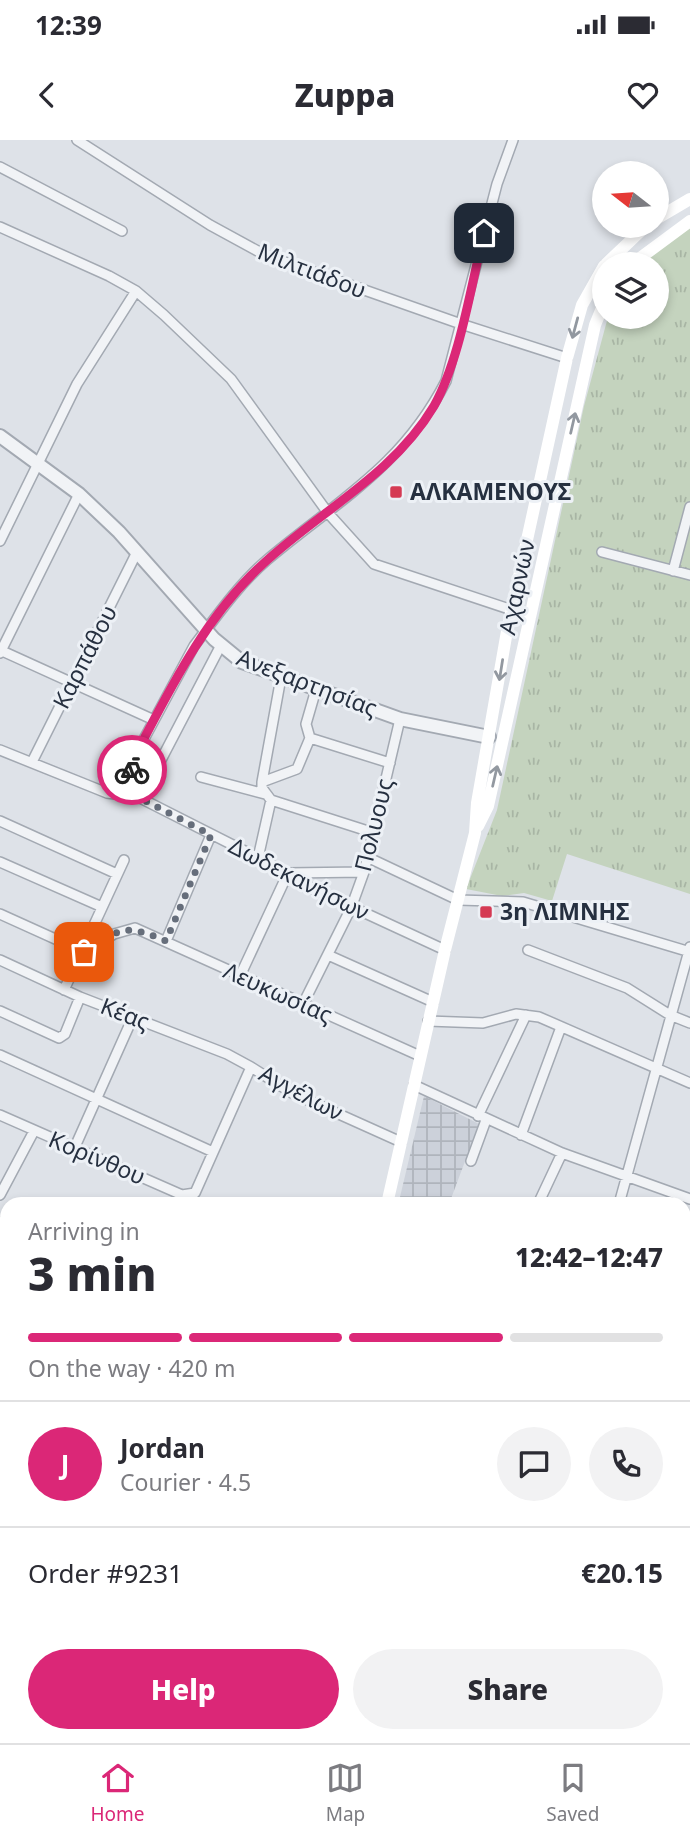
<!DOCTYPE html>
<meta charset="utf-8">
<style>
body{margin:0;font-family:"Noto Sans",sans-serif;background:#f2f2f3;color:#2b2b33;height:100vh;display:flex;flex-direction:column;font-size:26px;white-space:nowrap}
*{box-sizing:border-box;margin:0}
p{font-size:23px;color:#7c7c81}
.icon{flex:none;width:38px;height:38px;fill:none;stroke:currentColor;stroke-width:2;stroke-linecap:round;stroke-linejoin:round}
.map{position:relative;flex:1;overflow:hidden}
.details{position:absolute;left:0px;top:1057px;width:691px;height:546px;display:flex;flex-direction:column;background:#fff;border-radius:21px 21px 0 0;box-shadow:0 4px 10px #0003}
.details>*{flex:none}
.needle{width:46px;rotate:287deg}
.fabs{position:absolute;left:592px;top:21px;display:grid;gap:14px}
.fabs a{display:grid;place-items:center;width:77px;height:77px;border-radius:50%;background:#fff;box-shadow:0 4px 10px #0003;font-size:35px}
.pin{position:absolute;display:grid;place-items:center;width:60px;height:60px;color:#fff;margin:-30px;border-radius:14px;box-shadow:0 4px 10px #0006}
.courier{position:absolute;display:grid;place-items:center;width:70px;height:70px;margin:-35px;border:5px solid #db2777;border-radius:50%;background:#fff;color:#222;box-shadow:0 2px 9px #0007}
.headline em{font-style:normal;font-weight:800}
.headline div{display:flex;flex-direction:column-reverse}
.headline{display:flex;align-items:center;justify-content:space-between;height:119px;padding:0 28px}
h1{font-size:46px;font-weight:800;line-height:52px}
.bar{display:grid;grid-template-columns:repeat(4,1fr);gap:10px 7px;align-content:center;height:84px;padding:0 28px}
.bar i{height:9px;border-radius:5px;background:#e1e1e2}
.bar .active{background:#db2777}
.bar p{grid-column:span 4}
.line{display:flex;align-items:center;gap:18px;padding:0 28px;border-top:2px solid #e1e1e2}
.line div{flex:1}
.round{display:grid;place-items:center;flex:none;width:74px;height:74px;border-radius:37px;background:#f2f2f3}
.action{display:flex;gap:14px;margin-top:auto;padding:14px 28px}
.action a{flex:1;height:80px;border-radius:42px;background:#db2777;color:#fff;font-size:28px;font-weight:800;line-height:80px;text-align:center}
.action a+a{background:#f2f2f3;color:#2b2b33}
.status{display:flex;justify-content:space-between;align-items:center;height:49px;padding:0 35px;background:#fff;direction:ltr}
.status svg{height:19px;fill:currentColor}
header{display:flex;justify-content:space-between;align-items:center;height:91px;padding:0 28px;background:#fff;font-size:32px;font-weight:800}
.tab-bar{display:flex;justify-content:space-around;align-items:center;height:98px;border-top:2px solid #e1e1e2;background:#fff;font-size:19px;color:#7c7c81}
.tab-bar a{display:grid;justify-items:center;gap:4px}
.tab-bar .active{color:#db2777}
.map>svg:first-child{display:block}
</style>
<div class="status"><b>12:39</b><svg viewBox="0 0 49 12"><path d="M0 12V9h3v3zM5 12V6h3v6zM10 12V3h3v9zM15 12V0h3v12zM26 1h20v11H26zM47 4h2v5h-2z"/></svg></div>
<header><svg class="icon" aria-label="back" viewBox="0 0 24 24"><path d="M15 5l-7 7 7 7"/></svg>Zuppa<svg class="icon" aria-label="heart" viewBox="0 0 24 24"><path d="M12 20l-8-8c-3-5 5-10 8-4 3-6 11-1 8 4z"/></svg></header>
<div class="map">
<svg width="690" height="1603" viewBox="0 0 690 1603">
<defs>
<pattern id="industrial-grid" width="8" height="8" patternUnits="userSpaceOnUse" patternTransform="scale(1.75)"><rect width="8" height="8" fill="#ccd1da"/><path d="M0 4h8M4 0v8" fill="none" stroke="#afb4bc"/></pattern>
<pattern id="grass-tufts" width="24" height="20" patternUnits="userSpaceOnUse" patternTransform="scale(1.75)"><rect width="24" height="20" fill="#c4d3be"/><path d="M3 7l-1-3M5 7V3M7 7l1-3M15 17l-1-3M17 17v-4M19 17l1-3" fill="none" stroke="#a8b5a4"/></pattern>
</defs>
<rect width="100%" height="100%" fill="#dee2e8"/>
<path fill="url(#industrial-grid)" d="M 424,956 L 479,984 L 449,1064 L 415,1064 L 400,1057 Z"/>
<path fill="url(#grass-tufts)" d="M 690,88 L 690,754 L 567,714 L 552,761 L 524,753 L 502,756 L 466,749 L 497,670 L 584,266 L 608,177 L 656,177 L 656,124 L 637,124 Z
M 684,1482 L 690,1484 L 690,1603 L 275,1603 L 276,1596 L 684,1596 Z"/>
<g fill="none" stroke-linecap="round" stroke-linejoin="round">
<g stroke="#a3a9b2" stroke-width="12">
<path id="minor" d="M 77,0 L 210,85 L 265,115 L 461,184 L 567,218
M 0,27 L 122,91
M 0,87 L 109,136 L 136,151 L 164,175 L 231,239 L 328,373 L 374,424 L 530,476
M 0,401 L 77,244 L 136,151
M 602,412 L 690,435
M 673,431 L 690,367
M 0,510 L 154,580
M 0,513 L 79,354
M 317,546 L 306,584 L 310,598 L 390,623
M 0,610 L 107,653 C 125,656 134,652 149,643 L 221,505
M 32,622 L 137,412
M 201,637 L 265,654
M 262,642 L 297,629 L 310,598
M 134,652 L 130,634 L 137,612 L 194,506 C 216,477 239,444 267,420 C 337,361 402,327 446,241 L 497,44 L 513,0
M 134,652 L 142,659 L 288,733 L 311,748 L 445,810
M 271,660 L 371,692
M 0,681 L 117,734
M 367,717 L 458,760 L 523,762 L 690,812
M 258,718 L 271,660 L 262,648 L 262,642 L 282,532
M 0,722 L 102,767
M 0,774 L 84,812 L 114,794 L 135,788 L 420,916
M 166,801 L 211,695
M 528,810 L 627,848 L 670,875 L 690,883
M 328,815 L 433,862
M 0,820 L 80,857 L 227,914 L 251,927
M 240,836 L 288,733 L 364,732
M 64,850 L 124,720
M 303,864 L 351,768 L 364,732 L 400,579
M 0,871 L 59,898 L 65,894 L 80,857
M 428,881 L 483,883 L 516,874 L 539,877 L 690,943
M 0,915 L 213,1012
M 414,945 L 562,1013 L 690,1059
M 0,975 L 182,1055 L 195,1053 L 251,927 L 292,953 L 401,1002
M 478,976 L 526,875
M 521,995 L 561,887
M 74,1009 L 133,877
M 471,1021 L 486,980
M 0,1055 L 34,991
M 538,1064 L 562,1013
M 619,1064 L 690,807
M 0,1082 L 7,1085
M 684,1178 L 690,1180
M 0,1310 L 7,1313
M 684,1317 L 690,1319
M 684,1357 L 690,1359
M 0,1377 L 7,1358
M 684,1475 L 690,1478
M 0,1489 L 7,1492
M 20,1603 L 24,1596
M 68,1603 L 72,1596
M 146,1603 L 150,1596"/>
</g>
<g stroke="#a3a9b2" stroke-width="16">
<path id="tertiary" d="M 0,296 L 79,354 L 119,392 L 214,499 L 242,522 L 400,579 L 489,597"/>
</g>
<use href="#minor" stroke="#f1f3f6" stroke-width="9"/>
<use href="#tertiary" stroke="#f1f3f6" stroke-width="12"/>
<path stroke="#fff" stroke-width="12" d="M 656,79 L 690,59
M 606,124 L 646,86
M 632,124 L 690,81
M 478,686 L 488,666 L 595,185 L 604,163
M 387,1064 L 445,810 L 475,693 L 477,663 L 507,491 L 567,218 L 582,165 L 604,126
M 265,1603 L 267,1596"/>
</g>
<defs><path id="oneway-shaft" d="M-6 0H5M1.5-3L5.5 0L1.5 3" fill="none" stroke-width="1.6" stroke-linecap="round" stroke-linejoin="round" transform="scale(1.75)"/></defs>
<g stroke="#9298a0">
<use href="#oneway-shaft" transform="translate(575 188) rotate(105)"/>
<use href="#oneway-shaft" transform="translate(573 283) rotate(-77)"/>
<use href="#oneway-shaft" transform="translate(501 530) rotate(99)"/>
<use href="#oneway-shaft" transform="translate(495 636) rotate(-77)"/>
</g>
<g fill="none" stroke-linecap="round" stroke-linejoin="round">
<path stroke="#666e7b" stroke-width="7" stroke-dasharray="0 12.6" d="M 84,812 C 122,788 123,783 166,801 L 211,695 L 142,659 L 134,652 L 132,630"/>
<path stroke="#db2777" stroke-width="9" d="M 132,630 L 137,612 C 172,545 206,476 263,424 C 320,371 393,335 434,266 C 460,220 471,145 484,93"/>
</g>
<g fill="#d53b54" stroke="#edf1f6" stroke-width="2.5">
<rect x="389" y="345" width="14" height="14" rx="3.5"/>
<rect x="479" y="765" width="14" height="14" rx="3.5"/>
</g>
<g text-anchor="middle" stroke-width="6" stroke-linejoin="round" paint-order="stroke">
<g font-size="23" fill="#263040" stroke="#edf1f6">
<text transform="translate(312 131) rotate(21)" y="8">Μιλτιάδου</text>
<text transform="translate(517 447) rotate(-78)" y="8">Αχαρνών</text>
<text transform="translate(85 517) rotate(-63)" y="8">Καρπάθου</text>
<text transform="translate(307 543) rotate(21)" y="8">Ανεξαρτησίας</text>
<text transform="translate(374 685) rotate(-76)" y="8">Πολυους</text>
<text transform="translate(299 739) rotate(27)" y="8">Δωδεκανήσων</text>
<text transform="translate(278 853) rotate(24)" y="8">Λευκωσίας</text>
<text transform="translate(125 874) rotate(21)" y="8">Κέας</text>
<text transform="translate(301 953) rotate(28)" y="8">Αγγέλων</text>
<text transform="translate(97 1018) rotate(23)" y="8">Κορίνθου</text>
</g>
<g font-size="23" font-weight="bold" fill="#263040" stroke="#edf1f6" text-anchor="start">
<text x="410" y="360">ΑΛΚΑΜΕΝΟΥΣ</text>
<text x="500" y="780">3η ΛΙΜΝΗΣ</text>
</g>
</g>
</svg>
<div class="fabs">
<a><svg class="needle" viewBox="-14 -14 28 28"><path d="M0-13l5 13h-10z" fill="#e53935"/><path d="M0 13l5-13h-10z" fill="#7c7c81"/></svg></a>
<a><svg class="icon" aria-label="layers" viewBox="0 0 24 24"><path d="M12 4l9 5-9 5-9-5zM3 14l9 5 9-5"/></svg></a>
</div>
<div class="pin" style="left:84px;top:812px;background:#ea580c"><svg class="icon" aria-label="bag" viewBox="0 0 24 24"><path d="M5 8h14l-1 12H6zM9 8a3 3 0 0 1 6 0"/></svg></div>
<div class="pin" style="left:484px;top:93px;background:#1f2937"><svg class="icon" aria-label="home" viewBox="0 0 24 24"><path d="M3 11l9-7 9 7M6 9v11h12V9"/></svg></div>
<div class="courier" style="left:132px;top:630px"><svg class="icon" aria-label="bike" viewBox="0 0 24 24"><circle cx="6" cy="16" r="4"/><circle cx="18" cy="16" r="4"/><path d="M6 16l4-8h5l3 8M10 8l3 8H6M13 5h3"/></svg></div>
<section class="details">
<div class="headline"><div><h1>3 min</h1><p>Arriving in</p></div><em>12:42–12:47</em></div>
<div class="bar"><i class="active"></i><i class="active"></i><i class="active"></i><i></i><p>On the way · 420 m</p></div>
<div class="line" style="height:126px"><b class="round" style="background:#db2777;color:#fff">J</b><div><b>Jordan</b><p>Courier · 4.5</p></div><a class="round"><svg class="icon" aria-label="chat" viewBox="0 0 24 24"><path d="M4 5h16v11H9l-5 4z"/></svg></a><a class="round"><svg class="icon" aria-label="phone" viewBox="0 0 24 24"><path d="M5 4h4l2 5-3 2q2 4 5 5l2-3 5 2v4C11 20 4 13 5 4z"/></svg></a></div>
<div class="line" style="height:91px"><div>Order #9231</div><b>€20.15</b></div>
<div class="action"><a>Help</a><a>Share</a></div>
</section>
</div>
<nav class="tab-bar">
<a class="active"><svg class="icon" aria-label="home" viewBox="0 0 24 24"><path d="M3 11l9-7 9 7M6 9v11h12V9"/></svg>Home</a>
<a><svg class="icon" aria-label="map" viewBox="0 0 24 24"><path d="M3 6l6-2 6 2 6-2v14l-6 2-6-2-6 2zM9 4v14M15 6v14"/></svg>Map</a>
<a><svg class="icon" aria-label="saved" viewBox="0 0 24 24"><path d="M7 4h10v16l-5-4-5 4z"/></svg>Saved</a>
</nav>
